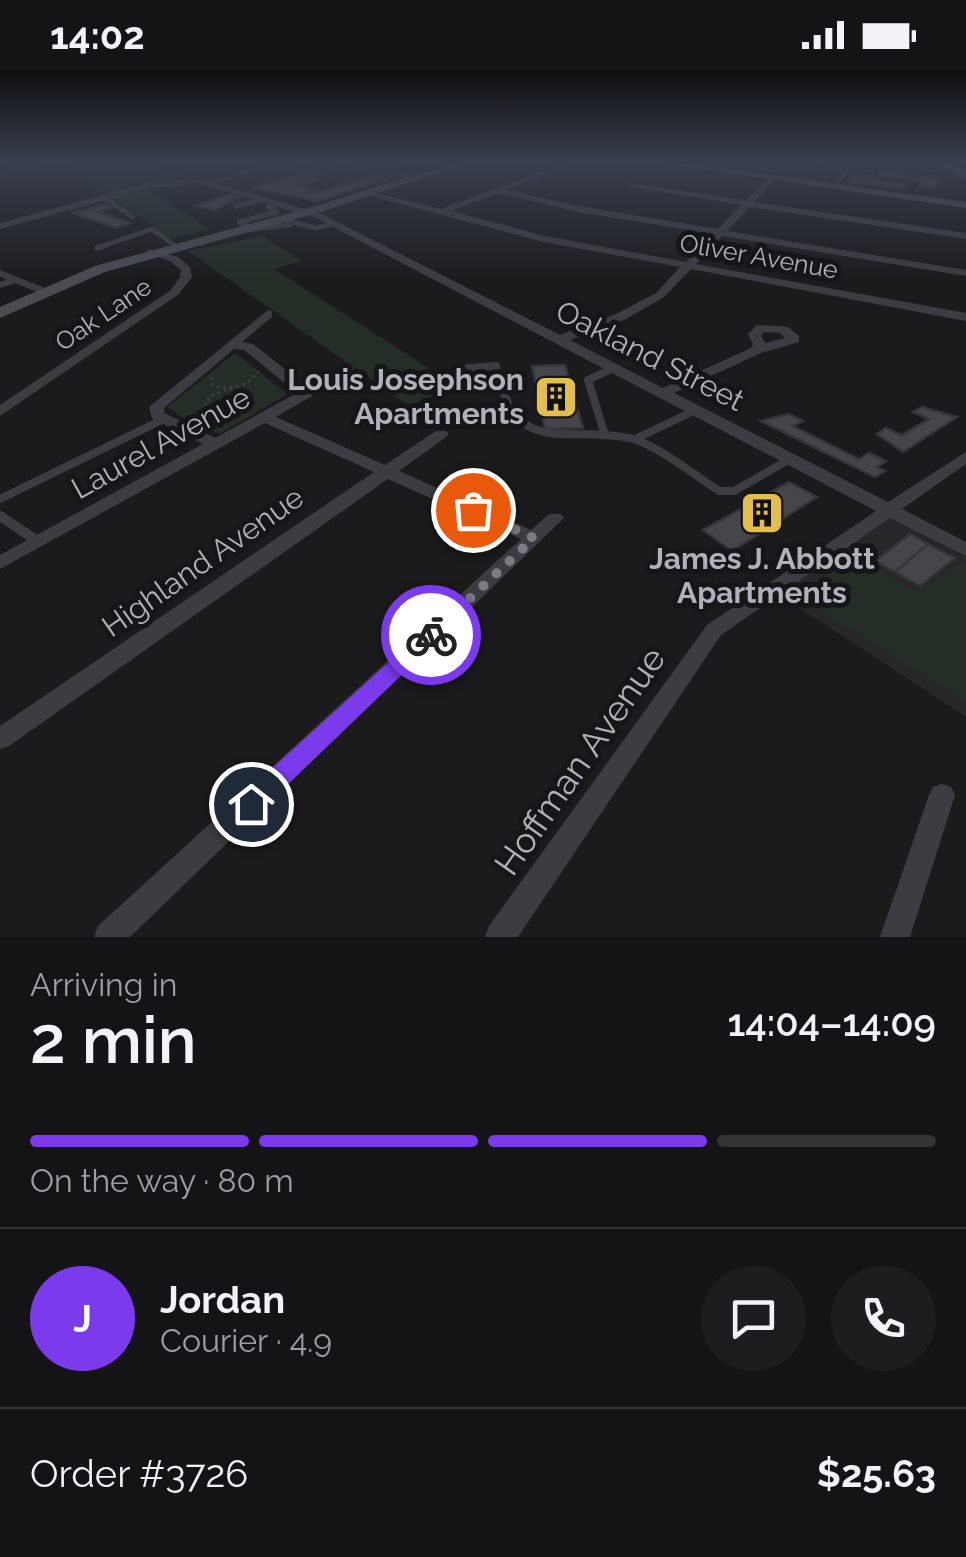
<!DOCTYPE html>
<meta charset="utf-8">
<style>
body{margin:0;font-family:Raleway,sans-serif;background:#1d1d1f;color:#f1f3f6;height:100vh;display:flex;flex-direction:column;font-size:38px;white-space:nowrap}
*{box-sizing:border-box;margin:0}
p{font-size:32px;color:#9d9ea1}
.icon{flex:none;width:55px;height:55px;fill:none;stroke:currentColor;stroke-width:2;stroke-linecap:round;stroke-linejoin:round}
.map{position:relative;height:867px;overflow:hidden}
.details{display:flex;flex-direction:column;background:#141416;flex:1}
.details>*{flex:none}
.pin{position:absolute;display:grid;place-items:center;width:85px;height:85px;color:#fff;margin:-42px;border:5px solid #fff;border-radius:50%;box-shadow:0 2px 10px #0007}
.courier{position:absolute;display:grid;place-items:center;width:100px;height:100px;margin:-50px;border:8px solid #7c3aed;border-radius:50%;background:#fff;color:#222;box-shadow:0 2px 12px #0007}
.headline em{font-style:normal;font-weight:600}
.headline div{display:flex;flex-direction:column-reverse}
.headline{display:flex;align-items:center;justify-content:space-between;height:170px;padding:0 30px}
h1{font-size:65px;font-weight:600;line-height:75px}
.bar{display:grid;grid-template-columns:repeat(4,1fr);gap:15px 10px;align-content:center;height:120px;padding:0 30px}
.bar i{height:12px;border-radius:8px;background:#333335}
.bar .current{background:#7c3aed}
.bar p{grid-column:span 4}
.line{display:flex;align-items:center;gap:25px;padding:0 30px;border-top:2px solid #333335}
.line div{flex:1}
.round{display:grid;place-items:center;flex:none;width:105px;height:105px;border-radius:52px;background:#1d1d1f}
.status{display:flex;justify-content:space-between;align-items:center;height:70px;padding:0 50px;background:#141416;direction:ltr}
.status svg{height:28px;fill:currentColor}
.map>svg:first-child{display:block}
</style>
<div class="status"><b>14:02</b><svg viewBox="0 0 49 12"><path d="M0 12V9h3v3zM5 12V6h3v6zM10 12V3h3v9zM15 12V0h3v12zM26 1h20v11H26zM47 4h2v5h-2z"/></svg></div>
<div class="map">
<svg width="966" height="867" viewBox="0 0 966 867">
<rect width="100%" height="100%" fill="#1b1b1d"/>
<path fill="#27272a" d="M 666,91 L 812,91 L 810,95 L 835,99 L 828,113 Z
M 890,437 L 966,476 L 966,647 L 766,516 Z"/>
<path fill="#252d27" d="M 61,91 L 135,91 L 184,105 L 145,118 L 210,159 L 171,169 Z
M 262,166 L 302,191 L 274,199 L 455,315 L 409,336 L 188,181 Z
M 235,283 L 288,324 L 221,363 L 203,360 L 167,337 Z
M 855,484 L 915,522 L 959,494 L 966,498 L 966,631 L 798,526 Z"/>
<path fill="#45464a" stroke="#363539" stroke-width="2.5" d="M 882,98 L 922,108 L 925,105 L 939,107 L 937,110 L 943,111 L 932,118 L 918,116 L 920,112 L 877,106 Z
M 302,103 L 320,110 L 299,115 L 316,120 L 310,122 L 314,123 L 378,103 L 395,106 L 318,131 L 251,118 Z
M 854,103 L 874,106 L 872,109 L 907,114 L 905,118 L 848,112 Z
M 230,124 L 241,126 L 215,140 L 196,136 Z
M 105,134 L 114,137 L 98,142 L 130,153 L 116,158 L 73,143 Z
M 565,295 L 583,358 L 545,359 L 532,296 Z
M 922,337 L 957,347 L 903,382 L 877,364 L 886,358 L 902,365 L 929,349 L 913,342 Z
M 788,344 L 803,351 L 793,356 L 859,389 L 869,383 L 886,391 L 877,397 L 885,401 L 875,407 L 761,351 Z
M 789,412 L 817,427 L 732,481 L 703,460 Z
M 910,464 L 928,474 L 895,502 L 875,491 Z
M 928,474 L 955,488 L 920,516 L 895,502 Z"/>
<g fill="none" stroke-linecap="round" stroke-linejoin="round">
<path stroke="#424449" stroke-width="2.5" stroke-dasharray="2.5 4" stroke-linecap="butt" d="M 211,307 L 213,316 C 232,319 247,318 258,301
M 229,319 L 246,325 L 245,338 L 219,353 L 201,346 L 210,326 Z"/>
<path stroke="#3c3d42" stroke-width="5" d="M 349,91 L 367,96
M 832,91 L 829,95 L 848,98
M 852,91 L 926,100
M 385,92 L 398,96 L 367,96 Z
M 271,94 L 313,104 L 334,98 L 309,91
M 397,103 L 417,108
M 834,117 L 853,91
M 105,128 L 133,147
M 236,136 L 266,129
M 282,149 L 315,158 L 334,154
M 250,158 L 239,152 L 277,142 L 268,137 L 280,133
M 246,160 L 290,155
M 100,177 L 152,159 L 174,175"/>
<path stroke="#3c3d42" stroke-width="6" d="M 97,178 L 107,175
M 0,215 L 16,210"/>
<path stroke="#3c3d42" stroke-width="8" d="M 499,312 L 462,313 L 459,299 L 496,296 C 515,392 567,353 633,369 C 657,375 697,407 719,421 L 734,421 L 790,389
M 605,365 L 588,310 L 613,298
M 635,369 L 696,340
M 0,429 L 164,349"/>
<path stroke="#3c3d42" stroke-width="10" d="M 0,446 L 39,472"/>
<path fill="#3c3d42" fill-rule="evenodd" d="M 38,91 L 53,91 L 0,104 L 0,100 Z
M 128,91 C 154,91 185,111 207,110 C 234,108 259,91 287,91 L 215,113 L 322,144 L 560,265 L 618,243 L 656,223 L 680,197 L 544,172 L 367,125 L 367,121 L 441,139 L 567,91 L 578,91 L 506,120 L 579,136 L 718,159 L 741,135 L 626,116 L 630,113 L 745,130 L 772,106 L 776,108 L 754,132 L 966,163 L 966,169 L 750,137 L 727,161 L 966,200 L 966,206 L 722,166 L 696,194 L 966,243 L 966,251 L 691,199 L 664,227 L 626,249 L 570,270 L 663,318 L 751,278 L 753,274 L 748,264 L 757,255 L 788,257 L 799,266 L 799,272 L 761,283 L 674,323 L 888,432 L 966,382 L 966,394 L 902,439 L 966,472 L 966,486 L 890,448 L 721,565 L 518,867 L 485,867 L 489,856 L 707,555 L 876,441 L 316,148 L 193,112 L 189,115 L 151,118 L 0,159 L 0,153 L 151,112 L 187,110 ZM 498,123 L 579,142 L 713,164 L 686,192 L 545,166 L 451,141 ZM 764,262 L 780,263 L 785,268 L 765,273 L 761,265 Z
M 892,91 L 915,91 L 956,98 L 952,100 Z
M 147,179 L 178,187 L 190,197 L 192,207 L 179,224 L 0,346 L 0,335 L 171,220 L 180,207 L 181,200 L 170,191 L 147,183 Z
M 0,200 L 45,218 L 47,220 L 37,222 L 0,207 Z
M 268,240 L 272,241 L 272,247 L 242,272 L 253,274 L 308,317 L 343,298 L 353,298 L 355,301 L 276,347 L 385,395 L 436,361 L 446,361 L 449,364 L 446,367 L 399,401 L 531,460 L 549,444 L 561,444 L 564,448 L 130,867 L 94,867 L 98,856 L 521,469 L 388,409 L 9,676 L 0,679 L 0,656 L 374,402 L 265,353 L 0,499 L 0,485 L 203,374 L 152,348 L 149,337 ZM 234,279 L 244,280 L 297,323 L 215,368 L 164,343 L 164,338 Z
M 942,714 L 951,717 L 955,725 L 910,867 L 880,867 L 929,725 L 933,717 Z"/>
<path fill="#4a4c52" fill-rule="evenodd" d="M 459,91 L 474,91 L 324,141 L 105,202 L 0,248 L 0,237 L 95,196 L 316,136 Z
M 644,91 L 671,91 L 966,132 L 966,138 Z"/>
<path fill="#595a60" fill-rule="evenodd" d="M 932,91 L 948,91 L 966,100 L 966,109 Z"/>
</g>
<linearGradient id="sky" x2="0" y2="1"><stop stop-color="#0f0f10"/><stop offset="0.43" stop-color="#393f4c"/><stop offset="1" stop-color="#393f4c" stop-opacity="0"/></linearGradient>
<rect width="966" height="212" fill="url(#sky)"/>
<path fill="#7c3aed" d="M 431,558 L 441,565 L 438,570 L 260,741 L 251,745 L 242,741 L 239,734 L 242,726 L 424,560 Z"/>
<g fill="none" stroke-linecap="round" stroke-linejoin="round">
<path stroke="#7b7c84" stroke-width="10" stroke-dasharray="0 18" d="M 431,565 L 534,468 L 473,440"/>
</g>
<defs>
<g id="building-square" transform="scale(2.25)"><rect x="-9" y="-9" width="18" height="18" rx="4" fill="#e3be4c" stroke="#161618"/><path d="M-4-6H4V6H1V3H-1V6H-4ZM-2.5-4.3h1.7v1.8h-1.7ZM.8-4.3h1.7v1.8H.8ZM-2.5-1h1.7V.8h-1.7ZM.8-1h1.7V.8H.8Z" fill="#111"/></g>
</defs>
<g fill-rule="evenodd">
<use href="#building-square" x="556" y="327"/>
<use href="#building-square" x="762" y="443"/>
</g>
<g text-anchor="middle" stroke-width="10" stroke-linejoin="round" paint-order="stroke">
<g font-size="25" fill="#afb1bb" stroke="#161618">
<text transform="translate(759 186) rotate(10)" y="9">Oliver Avenue</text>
<text transform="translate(103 244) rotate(-34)" y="9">Oak Lane</text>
</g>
<g font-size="30" fill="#afb1bb" stroke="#161618">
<text transform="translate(650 286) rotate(27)" y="10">Oakland Street</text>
<text transform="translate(161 373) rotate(-29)" y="10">Laurel Avenue</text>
<text transform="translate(203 492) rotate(-35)" y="10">Highland Avenue</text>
</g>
<g font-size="30" font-weight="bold" fill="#afb1bb" stroke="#161618" text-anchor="end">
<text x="524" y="320">Louis Josephson<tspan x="524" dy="34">Apartments</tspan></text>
<text x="762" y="499" text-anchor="middle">James J. Abbott<tspan x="762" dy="34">Apartments</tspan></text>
</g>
<g font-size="35" fill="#afb1bb" stroke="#161618">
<text transform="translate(580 691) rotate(-55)" y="12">Hoffman Avenue</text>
</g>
</g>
</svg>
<div class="pin" style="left:473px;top:440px;background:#ea580c"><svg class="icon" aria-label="bag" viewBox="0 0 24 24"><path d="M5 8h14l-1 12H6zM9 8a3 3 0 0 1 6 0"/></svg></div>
<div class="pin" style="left:251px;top:734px;background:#1f2937"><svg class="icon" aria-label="home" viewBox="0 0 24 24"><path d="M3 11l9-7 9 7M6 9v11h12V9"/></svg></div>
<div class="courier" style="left:431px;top:565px"><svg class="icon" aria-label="bike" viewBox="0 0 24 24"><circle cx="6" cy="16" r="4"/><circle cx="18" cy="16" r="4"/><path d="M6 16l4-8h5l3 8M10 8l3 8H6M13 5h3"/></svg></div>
</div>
<section class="details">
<div class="headline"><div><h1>2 min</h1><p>Arriving in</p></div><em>14:04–14:09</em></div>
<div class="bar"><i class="current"></i><i class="current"></i><i class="current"></i><i></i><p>On the way · 80 m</p></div>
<div class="line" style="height:180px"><b class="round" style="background:#7c3aed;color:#fff">J</b><div><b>Jordan</b><p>Courier · 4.9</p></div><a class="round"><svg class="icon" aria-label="chat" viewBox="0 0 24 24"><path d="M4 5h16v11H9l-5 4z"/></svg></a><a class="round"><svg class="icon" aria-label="phone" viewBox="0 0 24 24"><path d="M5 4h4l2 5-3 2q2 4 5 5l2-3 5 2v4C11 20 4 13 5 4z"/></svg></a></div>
<div class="line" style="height:130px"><div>Order #3726</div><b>$25.63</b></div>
</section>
